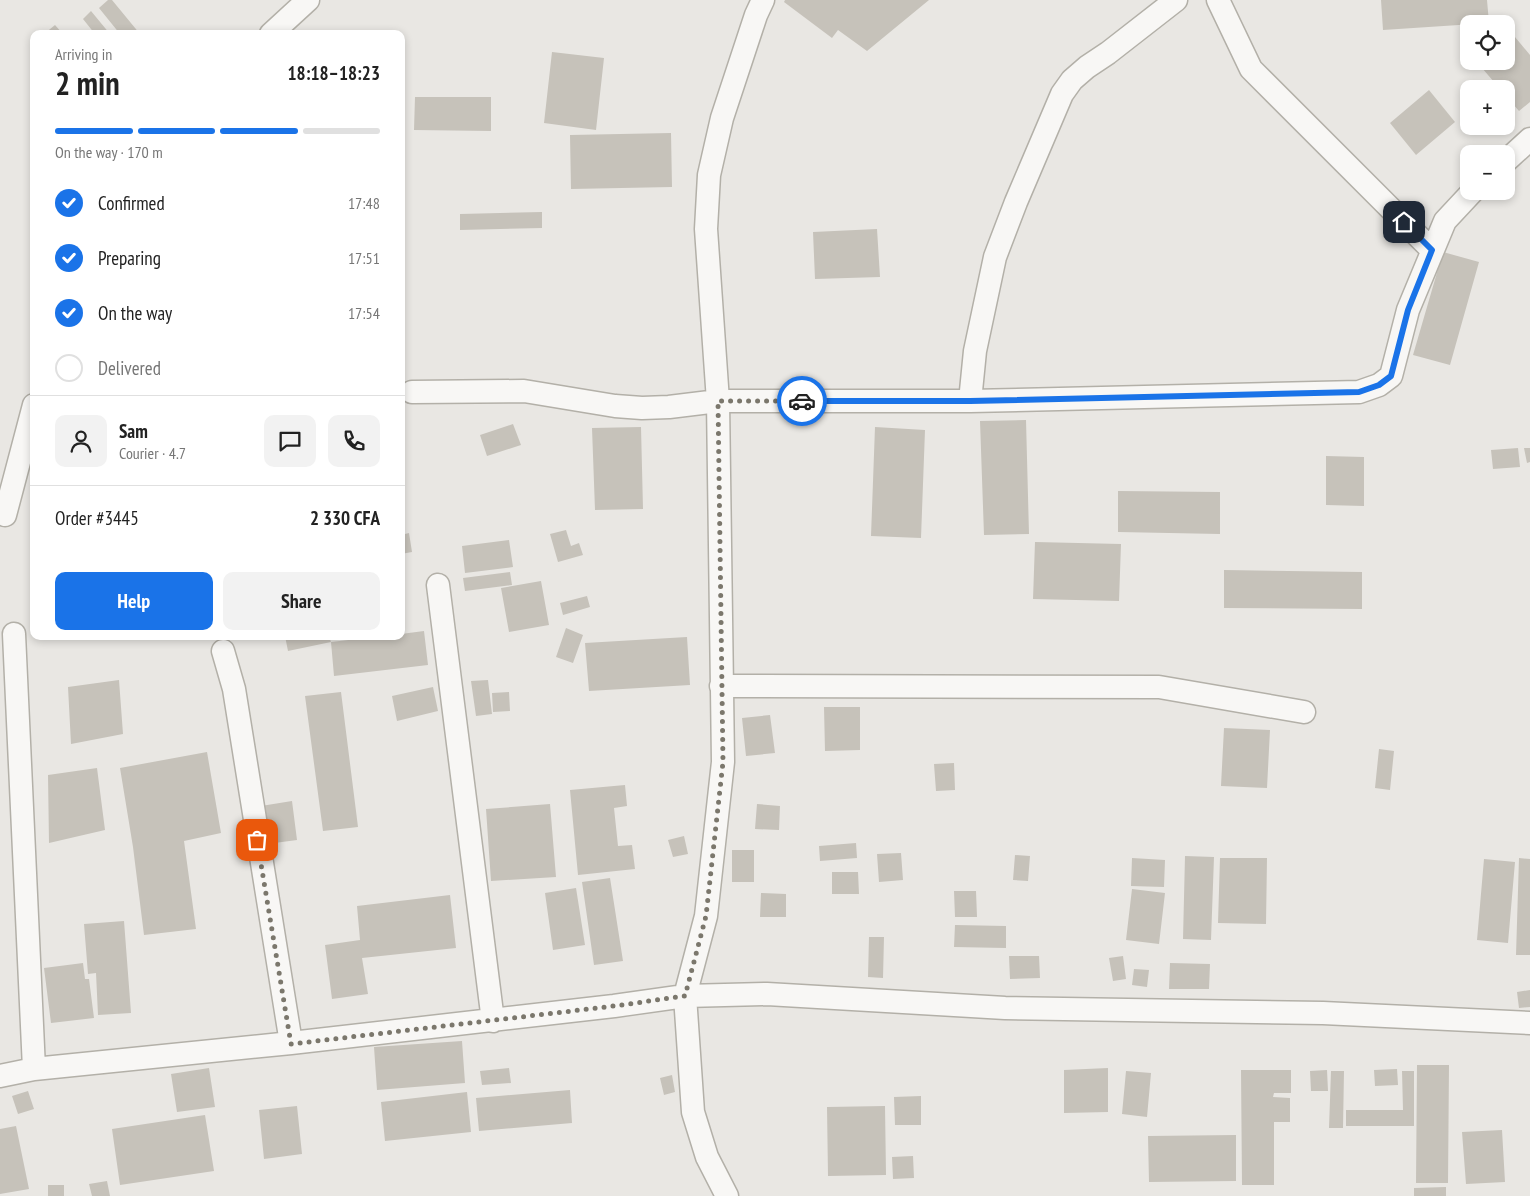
<!DOCTYPE html>
<meta charset="utf-8">
<style>
body{margin:0;font-family:"PT Sans Narrow",sans-serif;background:#f2f2f2;color:#222;height:100vh;display:flex;flex-direction:column;font-size:19px;white-space:nowrap}
*{box-sizing:border-box;margin:0}
p{font-size:16px;color:#767676}
.icon{flex:none;width:28px;height:28px;fill:none;stroke:currentColor;stroke-width:2;stroke-linecap:round;stroke-linejoin:round}
.map{position:relative;flex:1;overflow:hidden}
.drawer{position:absolute;left:30px;top:30px;width:375px;height:610px;display:flex;flex-direction:column;background:#fff;border-radius:10px;box-shadow:0 2px 8px #0003}
.drawer>*{flex:none}
.controls{position:absolute;left:1460px;top:15px;display:grid;gap:10px}
.controls a{display:grid;place-items:center;width:55px;height:55px;border-radius:10px;background:#fff;box-shadow:0 2px 8px #0003;font-size:25px}
.pin{position:absolute;display:grid;place-items:center;width:42px;height:42px;color:#fff;margin:-21px;border-radius:10px;box-shadow:0 2px 8px #0006}
.courier{position:absolute;display:grid;place-items:center;width:50px;height:50px;margin:-25px;border:4px solid #1a73e8;border-radius:50%;background:#fff;color:#222;box-shadow:0 1px 6px #0007}
.summary em{font-style:normal;font-weight:800}
.summary div{display:flex;flex-direction:column-reverse}
.summary{display:flex;align-items:center;justify-content:space-between;height:85px;padding:0 25px}
h1{font-size:32px;font-weight:800;line-height:38px}
.bar{display:grid;grid-template-columns:repeat(4,1fr);gap:8px 5px;align-content:center;height:60px;padding:0 25px}
.bar i{height:6px;border-radius:4px;background:#e0e0e0}
.bar .on{background:#1a73e8}
.bar p{grid-column:span 4}
.line{display:flex;align-items:center;gap:12px;padding:0 25px;border-top:1px solid #e0e0e0}
.line div{flex:1}
.round{display:grid;place-items:center;flex:none;width:52px;height:52px;border-radius:10px;background:#f2f2f2}
ol{padding:0 25px;list-style:none}
li{display:flex;align-items:center;gap:15px;height:55px}
li p{margin-inline-start:auto}
li .icon{padding:5px;border-radius:50%;background:#1a73e8;color:#fff;stroke-width:4}
li:last-child{color:#767676}
li i{width:28px;height:28px;border:2px solid #e0e0e0;border-radius:50%}
.primary-button{display:flex;gap:10px;margin-top:auto;padding:10px 25px}
.primary-button a{flex:1;height:58px;border-radius:10px;background:#1a73e8;color:#fff;font-size:20px;font-weight:800;line-height:58px;text-align:center}
.primary-button a+a{background:#f2f2f2;color:#222}
.map>svg:first-child{display:block}
</style>
<div class="map">
<svg width="1530" height="1196" viewBox="0 0 1530 1196">
<rect width="100%" height="100%" fill="#e9e7e3"/>
<path fill="#c6c2ba" d="M 108,0 L 112,0 L 140,34 L 120,34 L 99,8 Z
M 785,0 L 929,0 L 867,51 L 838,30 L 832,38 L 784,2 Z
M 1381,0 L 1487,0 L 1489,23 L 1383,30 Z
M 91,11 L 110,34 L 95,34 L 83,19 Z
M 55,25 L 63,34 L 44,34 Z
M 1510,31 L 1530,55 L 1530,102 L 1519,111 L 1506,96 L 1506,89 L 1500,89 L 1476,61 L 1506,61 L 1506,35 Z
M 552,52 L 604,58 L 596,130 L 544,123 Z
M 1429,90 L 1455,122 L 1416,155 L 1390,123 Z
M 415,97 L 491,97 L 491,131 L 414,130 Z
M 671,133 L 672,187 L 571,189 L 570,135 Z
M 542,212 L 542,228 L 460,230 L 460,214 Z
M 877,229 L 880,277 L 815,279 L 813,232 Z
M 1443,252 L 1479,262 L 1450,365 L 1413,355 Z
M 1026,420 L 1029,534 L 984,535 L 980,421 Z
M 513,424 L 521,445 L 487,456 L 480,435 Z
M 641,427 L 643,509 L 595,510 L 592,428 Z
M 875,427 L 925,430 L 921,538 L 871,536 Z
M 1518,448 L 1520,467 L 1493,469 L 1491,450 Z
M 1524,448 L 1530,448 L 1530,462 L 1527,463 Z
M 1326,456 L 1364,457 L 1364,506 L 1326,505 Z
M 1118,491 L 1220,492 L 1220,534 L 1118,532 Z
M 566,530 L 571,546 L 579,543 L 583,555 L 558,562 L 550,534 Z
M 409,533 L 412,552 L 401,554 L 401,535 Z
M 509,540 L 513,567 L 465,573 L 462,546 Z
M 1035,542 L 1121,544 L 1119,601 L 1033,599 Z
M 1224,570 L 1362,572 L 1362,609 L 1224,608 Z
M 510,572 L 512,585 L 465,591 L 463,578 Z
M 541,581 L 549,625 L 509,632 L 501,588 Z
M 587,596 L 590,607 L 563,615 L 560,603 Z
M 566,628 L 583,635 L 573,663 L 556,657 Z
M 424,631 L 428,665 L 334,676 L 331,642 L 383,636 L 401,636 L 401,634 Z
M 285,636 L 329,636 L 331,642 L 288,651 Z
M 687,637 L 690,685 L 589,691 L 585,643 Z
M 119,680 L 123,734 L 71,744 L 68,687 Z
M 488,680 L 492,714 L 476,716 L 471,681 Z
M 433,687 L 438,711 L 397,721 L 392,696 Z
M 341,692 L 358,827 L 323,831 L 305,696 Z
M 509,692 L 510,711 L 493,712 L 492,693 Z
M 824,707 L 860,707 L 860,750 L 825,751 Z
M 770,715 L 775,753 L 746,756 L 742,718 Z
M 1224,728 L 1270,730 L 1267,788 L 1221,786 Z
M 1379,749 L 1394,751 L 1390,790 L 1375,788 Z
M 207,752 L 221,833 L 184,841 L 196,929 L 144,935 L 133,847 L 120,768 Z
M 954,763 L 955,790 L 936,791 L 934,764 Z
M 97,768 L 105,830 L 49,843 L 48,775 Z
M 625,785 L 627,806 L 614,808 L 618,846 L 632,845 L 635,869 L 578,875 L 570,790 Z
M 292,801 L 297,840 L 267,844 L 261,806 Z
M 550,804 L 556,877 L 491,881 L 486,809 Z
M 757,804 L 780,806 L 779,830 L 755,829 Z
M 684,836 L 688,854 L 673,857 L 668,840 Z
M 856,843 L 857,858 L 820,861 L 819,846 Z
M 732,850 L 754,850 L 754,882 L 732,882 Z
M 901,853 L 903,880 L 879,882 L 877,854 Z
M 1015,855 L 1030,856 L 1028,881 L 1013,880 Z
M 1185,856 L 1214,857 L 1211,940 L 1183,939 Z
M 1132,858 L 1165,860 L 1164,887 L 1131,886 Z
M 1220,858 L 1267,858 L 1266,924 L 1218,923 Z
M 1519,858 L 1530,859 L 1530,955 L 1516,955 Z
M 1484,859 L 1515,862 L 1508,943 L 1477,940 Z
M 832,872 L 858,872 L 859,894 L 832,894 Z
M 610,878 L 623,961 L 594,965 L 582,882 Z
M 576,888 L 585,945 L 553,950 L 545,893 Z
M 1132,889 L 1165,893 L 1159,944 L 1126,940 Z
M 954,891 L 976,891 L 977,917 L 955,917 Z
M 761,893 L 786,894 L 786,917 L 760,917 Z
M 450,895 L 456,948 L 362,958 L 368,994 L 332,999 L 325,945 L 360,940 L 357,906 Z
M 124,921 L 131,1013 L 98,1015 L 96,973 L 88,974 L 84,924 Z
M 955,925 L 1006,926 L 1006,948 L 954,947 Z
M 869,937 L 884,937 L 883,978 L 868,977 Z
M 1009,956 L 1039,956 L 1040,978 L 1010,979 Z
M 1123,956 L 1126,979 L 1113,981 L 1109,958 Z
M 83,963 L 85,979 L 89,979 L 94,1018 L 51,1023 L 44,968 Z
M 1170,963 L 1210,964 L 1209,989 L 1169,989 Z
M 1134,969 L 1149,970 L 1147,987 L 1132,985 Z
M 1530,990 L 1530,1007 L 1519,1008 L 1517,992 Z
M 462,1041 L 465,1083 L 377,1090 L 374,1047 Z
M 1417,1065 L 1449,1065 L 1448,1183 L 1416,1183 Z
M 209,1068 L 215,1107 L 177,1112 L 171,1074 Z
M 509,1068 L 511,1083 L 482,1085 L 480,1071 Z
M 1108,1068 L 1108,1112 L 1064,1113 L 1064,1070 Z
M 1397,1069 L 1398,1085 L 1375,1086 L 1374,1070 Z
M 1241,1070 L 1291,1070 L 1291,1093 L 1274,1093 L 1273,1097 L 1290,1098 L 1290,1122 L 1274,1122 L 1274,1185 L 1242,1185 Z
M 1327,1070 L 1328,1091 L 1311,1091 L 1310,1071 Z
M 1126,1071 L 1151,1073 L 1147,1117 L 1122,1114 Z
M 1331,1071 L 1344,1071 L 1343,1128 L 1329,1128 Z
M 1402,1071 L 1414,1071 L 1414,1126 L 1346,1126 L 1346,1110 L 1403,1110 Z
M 672,1075 L 675,1092 L 664,1095 L 660,1078 Z
M 570,1090 L 572,1123 L 479,1131 L 476,1098 Z
M 28,1091 L 34,1109 L 18,1114 L 12,1096 Z
M 467,1092 L 471,1132 L 385,1141 L 381,1102 Z
M 921,1096 L 921,1125 L 895,1125 L 894,1097 Z
M 297,1106 L 302,1154 L 264,1159 L 259,1110 Z
M 885,1106 L 886,1175 L 828,1176 L 827,1107 Z
M 205,1115 L 214,1171 L 120,1185 L 112,1129 Z
M 16,1126 L 29,1189 L 0,1194 L 0,1129 Z
M 1502,1130 L 1505,1182 L 1466,1184 L 1462,1132 Z
M 1236,1135 L 1236,1181 L 1149,1182 L 1148,1136 Z
M 913,1156 L 914,1178 L 893,1179 L 892,1157 Z
M 107,1181 L 110,1196 L 92,1196 L 89,1184 Z
M 48,1185 L 64,1185 L 64,1196 L 48,1196 Z
M 1446,1187 L 1446,1196 L 1414,1196 L 1414,1188 Z"/>
<g fill="none" stroke-linecap="round" stroke-linejoin="round">
<g stroke="#b3b0a8" stroke-width="25">
<path id="street" d="M 1218,0 L 1251,69 L 1432,250
M 271,34 L 308,0
M 1506,161 L 1530,139
M 412,392 L 524,391 L 615,406 L 642,408 L 669,407 L 718,401 L 970,401 L 1359,392 L 1379,385 L 1391,376 L 1408,310 L 1445,221 L 1473,191
M 970,401 L 975,351 L 995,257 L 1016,202 L 1062,94 L 1072,80 L 1087,67 L 1108,53 L 1176,0
M 5,515 L 34,405
M 438,585 L 493,1021
M 14,634 L 34,1069
M 223,651 L 234,689 L 291,1043
M 721,686 L 1159,687 L 1304,712
M 0,1076 L 34,1069 L 291,1043 L 614,1006 L 685,996 L 767,994 L 1005,1008 L 1323,1013 L 1530,1023
M 727,1196 L 707,1157 L 693,1112 L 685,996 L 706,916 L 723,762 L 718,401 L 706,229 L 709,175 L 722,118 L 756,15 L 763,0"/>
</g>
<use href="#street" stroke="#f8f7f5" stroke-width="22"/>
</g>
<g fill="none" stroke-linecap="round" stroke-linejoin="round">
<path stroke="#7b776c" stroke-width="5" stroke-dasharray="0 9" d="M 257,840 L 291,1044 L 614,1006 L 685,996 L 706,916 L 723,762 L 718,401 L 802,401"/>
<path stroke="#1a73e8" stroke-width="6" d="M 802,401 L 970,401 L 1359,392 L 1379,385 L 1391,376 L 1408,310 L 1432,250 L 1404,222"/>
</g>
</svg>
<div class="controls">
<a><svg class="icon" aria-label="locate" viewBox="0 0 24 24"><circle cx="12" cy="12" r="6"/><path d="M12 2v4M12 18v4M2 12h4M18 12h4"/></svg></a>
<a>+</a>
<a>−</a>
</div>
<div class="pin" style="left:257px;top:840px;background:#ea580c"><svg class="icon" aria-label="bag" viewBox="0 0 24 24"><path d="M5 8h14l-1 12H6zM9 8a3 3 0 0 1 6 0"/></svg></div>
<div class="pin" style="left:1404px;top:222px;background:#1f2937"><svg class="icon" aria-label="home" viewBox="0 0 24 24"><path d="M3 11l9-7 9 7M6 9v11h12V9"/></svg></div>
<div class="courier" style="left:802px;top:401px"><svg class="icon" aria-label="car" viewBox="0 0 24 24"><path d="M5 17H2v-5l4-1 3-4h7l3 4 3 1v5h-3M9 17h6M6 11h13"/><circle cx="7" cy="17" r="2"/><circle cx="17" cy="17" r="2"/></svg></div>
<section class="drawer">
<div class="summary"><div><h1>2 min</h1><p>Arriving in</p></div><em>18:18–18:23</em></div>
<div class="bar"><i class="on"></i><i class="on"></i><i class="on"></i><i></i><p>On the way · 170 m</p></div>
<ol>
<li><svg class="icon" aria-label="check" viewBox="0 0 24 24"><path d="M5 12l5 5 9-10"/></svg>Confirmed<p>17:48</p></li>
<li><svg class="icon" aria-label="check" viewBox="0 0 24 24"><path d="M5 12l5 5 9-10"/></svg>Preparing<p>17:51</p></li>
<li><svg class="icon" aria-label="check" viewBox="0 0 24 24"><path d="M5 12l5 5 9-10"/></svg>On the way<p>17:54</p></li>
<li><i></i>Delivered</li>
</ol>
<div class="line" style="height:90px"><a class="round"><svg class="icon" aria-label="person" viewBox="0 0 24 24"><circle cx="12" cy="8" r="4"/><path d="M4 21q1-7 8-7t8 7"/></svg></a><div><b>Sam</b><p>Courier · 4.7</p></div><a class="round"><svg class="icon" aria-label="chat" viewBox="0 0 24 24"><path d="M4 5h16v11H9l-5 4z"/></svg></a><a class="round"><svg class="icon" aria-label="phone" viewBox="0 0 24 24"><path d="M5 4h4l2 5-3 2q2 4 5 5l2-3 5 2v4C11 20 4 13 5 4z"/></svg></a></div>
<div class="line" style="height:65px"><div>Order #3445</div><b>2 330 CFA</b></div>
<div class="primary-button"><a>Help</a><a>Share</a></div>
</section>
</div>
